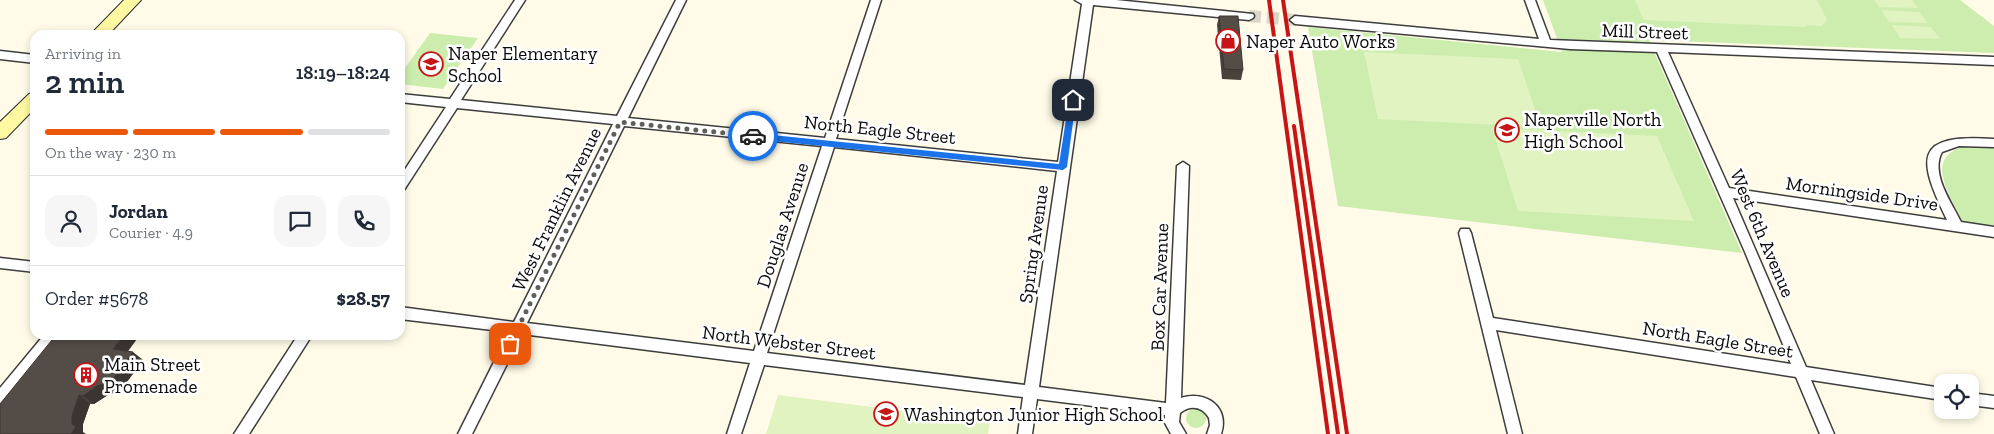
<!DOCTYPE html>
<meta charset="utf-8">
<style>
body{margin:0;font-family:"Zilla Slab",serif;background:#f6f6f7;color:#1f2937;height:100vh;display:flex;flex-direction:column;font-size:19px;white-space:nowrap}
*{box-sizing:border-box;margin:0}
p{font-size:16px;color:#747a83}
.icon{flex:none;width:28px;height:28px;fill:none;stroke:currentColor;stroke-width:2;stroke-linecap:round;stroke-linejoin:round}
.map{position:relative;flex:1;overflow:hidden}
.drawer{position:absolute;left:30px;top:30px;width:375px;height:310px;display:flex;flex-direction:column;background:#fff;border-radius:15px;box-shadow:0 2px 8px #0003}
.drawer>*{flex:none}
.tools{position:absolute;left:1934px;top:374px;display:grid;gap:10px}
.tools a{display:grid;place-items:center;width:45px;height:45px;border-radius:10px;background:#fff;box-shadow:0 2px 8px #0003;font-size:25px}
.pin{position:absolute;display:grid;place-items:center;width:42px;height:42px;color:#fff;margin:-21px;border-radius:10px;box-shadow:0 2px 8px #0006}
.courier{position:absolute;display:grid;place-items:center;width:50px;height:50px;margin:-25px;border:4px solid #1a73e8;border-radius:50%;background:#fff;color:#222;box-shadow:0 1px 6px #0007}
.head em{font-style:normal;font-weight:600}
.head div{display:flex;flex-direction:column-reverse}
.head{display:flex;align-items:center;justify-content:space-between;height:85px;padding:0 15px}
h1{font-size:32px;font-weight:600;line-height:38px}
.bar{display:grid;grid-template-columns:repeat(4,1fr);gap:8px 5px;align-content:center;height:60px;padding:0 15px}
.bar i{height:6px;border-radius:4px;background:#e0e1e3}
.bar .on{background:#ea580c}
.bar p{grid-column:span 4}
.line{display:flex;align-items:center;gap:12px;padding:0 15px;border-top:1px solid #e0e1e3}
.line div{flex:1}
.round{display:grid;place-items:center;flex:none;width:52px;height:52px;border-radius:15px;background:#f6f6f7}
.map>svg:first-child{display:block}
</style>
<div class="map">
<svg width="1994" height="434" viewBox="0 0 1994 434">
<rect width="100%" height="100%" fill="#fffbe8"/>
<path fill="#ccedae" d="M 1543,0 L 1960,0 L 1994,26 L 1994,53 L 1649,40 L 1742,253 L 1338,206 L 1308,27 L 1562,52 Z
M 430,33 L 478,38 L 443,89 L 400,84 L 400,75 Z
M 1962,147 L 1994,148 L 1994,227 L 1963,223 C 1952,198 1923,159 1962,147 Z
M1186 418a10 10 0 1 1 20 0a10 10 0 1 1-20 0Z"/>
<path fill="#e0f3c0" d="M 1635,0 L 1817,0 L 1827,20 L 1822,26 L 1807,25 L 1806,27 L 1644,20 Z
M 1874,0 L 1912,0 L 1918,8 L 1879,7 Z
M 1881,10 L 1920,12 L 1928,23 L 1889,22 Z
M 1892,25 L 1931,27 L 1940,39 L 1900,38 Z
M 1364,52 L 1518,59 L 1541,127 L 1378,119 Z
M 1492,128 L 1657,136 L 1694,221 L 1518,211 Z
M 778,395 L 990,422 L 988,434 L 766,434 Z"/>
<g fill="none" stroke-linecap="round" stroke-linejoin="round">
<path stroke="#dad7c7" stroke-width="12" stroke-dasharray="12 6" stroke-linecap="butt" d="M 1249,16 L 1295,20"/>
<g stroke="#3d3d3d" stroke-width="3">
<path id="street" d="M 515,0 L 525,0 L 461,100 L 617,116 L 676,0 L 686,0 L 628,118 L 825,138 L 871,0 L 881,0 L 836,139 L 1058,162 L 1082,4 L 1075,0 L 1116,0 L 1253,14 L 1254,16 L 1253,18 L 1249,20 L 1093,5 L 1039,387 L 1166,403 L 1177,166 L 1183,162 L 1189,166 L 1181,398 C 1206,390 1230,407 1221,434 L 1207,434 L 1210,425 L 1209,418 C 1202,406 1190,405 1180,413 L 1179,422 L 1186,434 L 1171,434 L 1165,423 L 1165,415 L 1037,399 L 1032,434 L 1018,434 L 1023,397 L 764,365 L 741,434 L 727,434 L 750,363 L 522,334 L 472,434 L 458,434 L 509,332 L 400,319 L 400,307 L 514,322 L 613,124 L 457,108 L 404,190 L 400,192 L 400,177 L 446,107 L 400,102 L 400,94 L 450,99 ZM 624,126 L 822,146 L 754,351 L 527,323 ZM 834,147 L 1057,171 L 1025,385 L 767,353 Z
M 1525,0 L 1535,0 L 1550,40 L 1994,57 L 1994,65 L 1668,52 L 1729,188 L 1947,220 C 1917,158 1913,133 1994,139 L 1994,147 L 1959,146 L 1942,152 C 1930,174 1952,203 1961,222 L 1994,227 L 1994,237 L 1733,198 L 1806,367 L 1942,388 L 1942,400 L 1811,380 L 1834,434 L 1820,434 L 1796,377 L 1496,330 L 1522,434 L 1508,434 L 1459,233 L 1461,229 L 1469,229 L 1471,233 L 1493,318 L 1791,364 L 1745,252 L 1657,52 L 1570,49 L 1295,24 L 1290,20 L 1295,16 L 1539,39 Z
M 0,51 L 35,55 L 35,63 L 0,59 Z
M 0,258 L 35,262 L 35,272 L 0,268 Z
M 44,335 L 59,335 L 5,402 L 0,404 L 0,388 Z
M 298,335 L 312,335 L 249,434 L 234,434 Z
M 1970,393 L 1994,396 L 1994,408 L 1970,405 Z"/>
</g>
<g stroke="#2c2c2c" stroke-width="2">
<path id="secondary" d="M 124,0 L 141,0 L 108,35 L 90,35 Z
M 35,92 L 35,108 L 6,138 L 0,139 L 0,122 L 29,94 Z"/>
</g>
<use href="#street" fill="#fff" fill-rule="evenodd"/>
<use href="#secondary" fill="#fff8a3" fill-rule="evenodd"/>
<path stroke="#c71517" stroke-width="4" d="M 1269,0 L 1328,434
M 1283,0 L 1347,434
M 1294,126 L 1338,434"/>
</g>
<path fill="#48413c" d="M 1219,16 L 1243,70 L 1241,80 L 1222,79 L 1217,25 Z
M 144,335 L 162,335 L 160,337 Z
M 128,351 L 143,360 L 121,390 L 108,395 L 94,404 L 90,404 L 83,424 L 83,432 L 0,434 Z"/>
<path fill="#3b3531" d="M 124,335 L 140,335 L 123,358 L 113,349 Z
M 133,352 L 143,360 L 121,390 L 108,395 L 94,404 L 83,396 Z
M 79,395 L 90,404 L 83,424 L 83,432 L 86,434 L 71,434 L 72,416 Z"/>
<path fill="#544c46" stroke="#3b3531" d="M 1219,16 L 1238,16 L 1243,70 L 1224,69 Z
M 56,335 L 124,335 L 113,349 L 133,352 L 111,382 L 97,386 L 83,396 L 79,395 L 72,416 L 72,424 L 76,427 L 71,434 L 0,434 L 0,404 Z"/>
<path fill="#1a73e8" d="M 1073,98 L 1076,100 L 1067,167 L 1063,170 L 753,139 L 749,136 L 753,133 L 1059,164 L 1069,100 Z"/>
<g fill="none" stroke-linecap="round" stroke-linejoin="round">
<path stroke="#605e58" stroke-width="5" stroke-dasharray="0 9" d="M 510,344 L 620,122 L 753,136"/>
</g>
<defs>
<g id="shop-ring" transform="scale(1.25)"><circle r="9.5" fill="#fff" stroke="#c71517" stroke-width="1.5"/><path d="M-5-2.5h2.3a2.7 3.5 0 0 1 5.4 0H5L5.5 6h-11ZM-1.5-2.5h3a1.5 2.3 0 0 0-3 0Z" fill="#c71517"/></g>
<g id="school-ring" transform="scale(1.25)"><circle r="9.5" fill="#fff" stroke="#c71517" stroke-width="1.5"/><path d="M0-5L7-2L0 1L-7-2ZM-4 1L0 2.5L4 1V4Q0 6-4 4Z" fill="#c71517"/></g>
<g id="building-ring" transform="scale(1.25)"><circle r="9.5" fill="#fff" stroke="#c71517" stroke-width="1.5"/><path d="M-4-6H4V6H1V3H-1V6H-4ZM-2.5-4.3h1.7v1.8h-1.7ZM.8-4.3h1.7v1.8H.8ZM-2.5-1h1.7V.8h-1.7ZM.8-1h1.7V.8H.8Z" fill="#c71517"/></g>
</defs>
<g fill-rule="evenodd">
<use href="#shop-ring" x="1228" y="41"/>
<use href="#school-ring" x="431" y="64"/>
<use href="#school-ring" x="1507" y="130"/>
<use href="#building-ring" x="86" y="375"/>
<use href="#school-ring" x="886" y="414"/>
</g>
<g text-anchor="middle" stroke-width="5" stroke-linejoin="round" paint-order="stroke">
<g font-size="19" fill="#0a0a0a" stroke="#fff">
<text transform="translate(1645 31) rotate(2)" y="7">Mill Street</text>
<text transform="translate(880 129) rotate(6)" y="7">North Eagle Street</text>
<text transform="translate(1862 193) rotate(8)" y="7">Morningside Drive</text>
<text transform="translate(556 209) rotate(-64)" y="7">West Franklin Avenue</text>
<text transform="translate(782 225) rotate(-72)" y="7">Douglas Avenue</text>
<text transform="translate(1763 233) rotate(67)" y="7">West 6th Avenue</text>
<text transform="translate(1033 244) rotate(-82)" y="7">Spring Avenue</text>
<text transform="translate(1159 287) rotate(-88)" y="7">Box Car Avenue</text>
<text transform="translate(1718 339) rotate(9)" y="7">North Eagle Street</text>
<text transform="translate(789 342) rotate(7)" y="7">North Webster Street</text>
</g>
<g font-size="19" fill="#0a0a0a" stroke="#fff" text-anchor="start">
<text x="1246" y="48">Naper Auto Works</text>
<text x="448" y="60">Naper Elementary<tspan x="448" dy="22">School</tspan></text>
<text x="1524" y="126">Naperville North<tspan x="1524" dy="22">High School</tspan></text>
<text x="104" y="371">Main Street<tspan x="104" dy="22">Promenade</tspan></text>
<text x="904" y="421">Washington Junior High School</text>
</g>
</g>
</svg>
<div class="tools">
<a><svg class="icon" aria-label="locate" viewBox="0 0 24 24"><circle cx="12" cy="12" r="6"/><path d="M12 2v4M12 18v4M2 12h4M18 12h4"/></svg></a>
</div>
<div class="pin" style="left:510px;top:344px;background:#ea580c"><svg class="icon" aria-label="bag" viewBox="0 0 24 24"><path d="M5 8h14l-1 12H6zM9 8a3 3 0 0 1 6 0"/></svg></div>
<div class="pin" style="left:1073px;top:100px;background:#1f2937"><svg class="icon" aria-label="home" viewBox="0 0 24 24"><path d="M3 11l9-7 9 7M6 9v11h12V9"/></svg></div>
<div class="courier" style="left:753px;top:136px"><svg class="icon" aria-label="car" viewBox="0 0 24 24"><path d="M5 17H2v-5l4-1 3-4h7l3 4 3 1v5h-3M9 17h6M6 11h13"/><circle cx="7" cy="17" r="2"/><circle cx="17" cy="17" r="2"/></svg></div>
<section class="drawer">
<div class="head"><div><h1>2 min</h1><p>Arriving in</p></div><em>18:19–18:24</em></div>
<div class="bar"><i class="on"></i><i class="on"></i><i class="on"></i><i></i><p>On the way · 230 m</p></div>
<div class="line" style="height:90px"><a class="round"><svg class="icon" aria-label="person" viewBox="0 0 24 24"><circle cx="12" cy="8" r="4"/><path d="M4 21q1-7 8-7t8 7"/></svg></a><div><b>Jordan</b><p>Courier · 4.9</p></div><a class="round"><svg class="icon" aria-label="chat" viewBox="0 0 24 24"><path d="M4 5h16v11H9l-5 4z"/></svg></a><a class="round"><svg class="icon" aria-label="phone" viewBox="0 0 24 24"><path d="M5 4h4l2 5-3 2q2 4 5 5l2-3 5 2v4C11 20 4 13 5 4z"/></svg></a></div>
<div class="line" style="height:65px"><div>Order #5678</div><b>$28.57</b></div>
</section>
</div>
